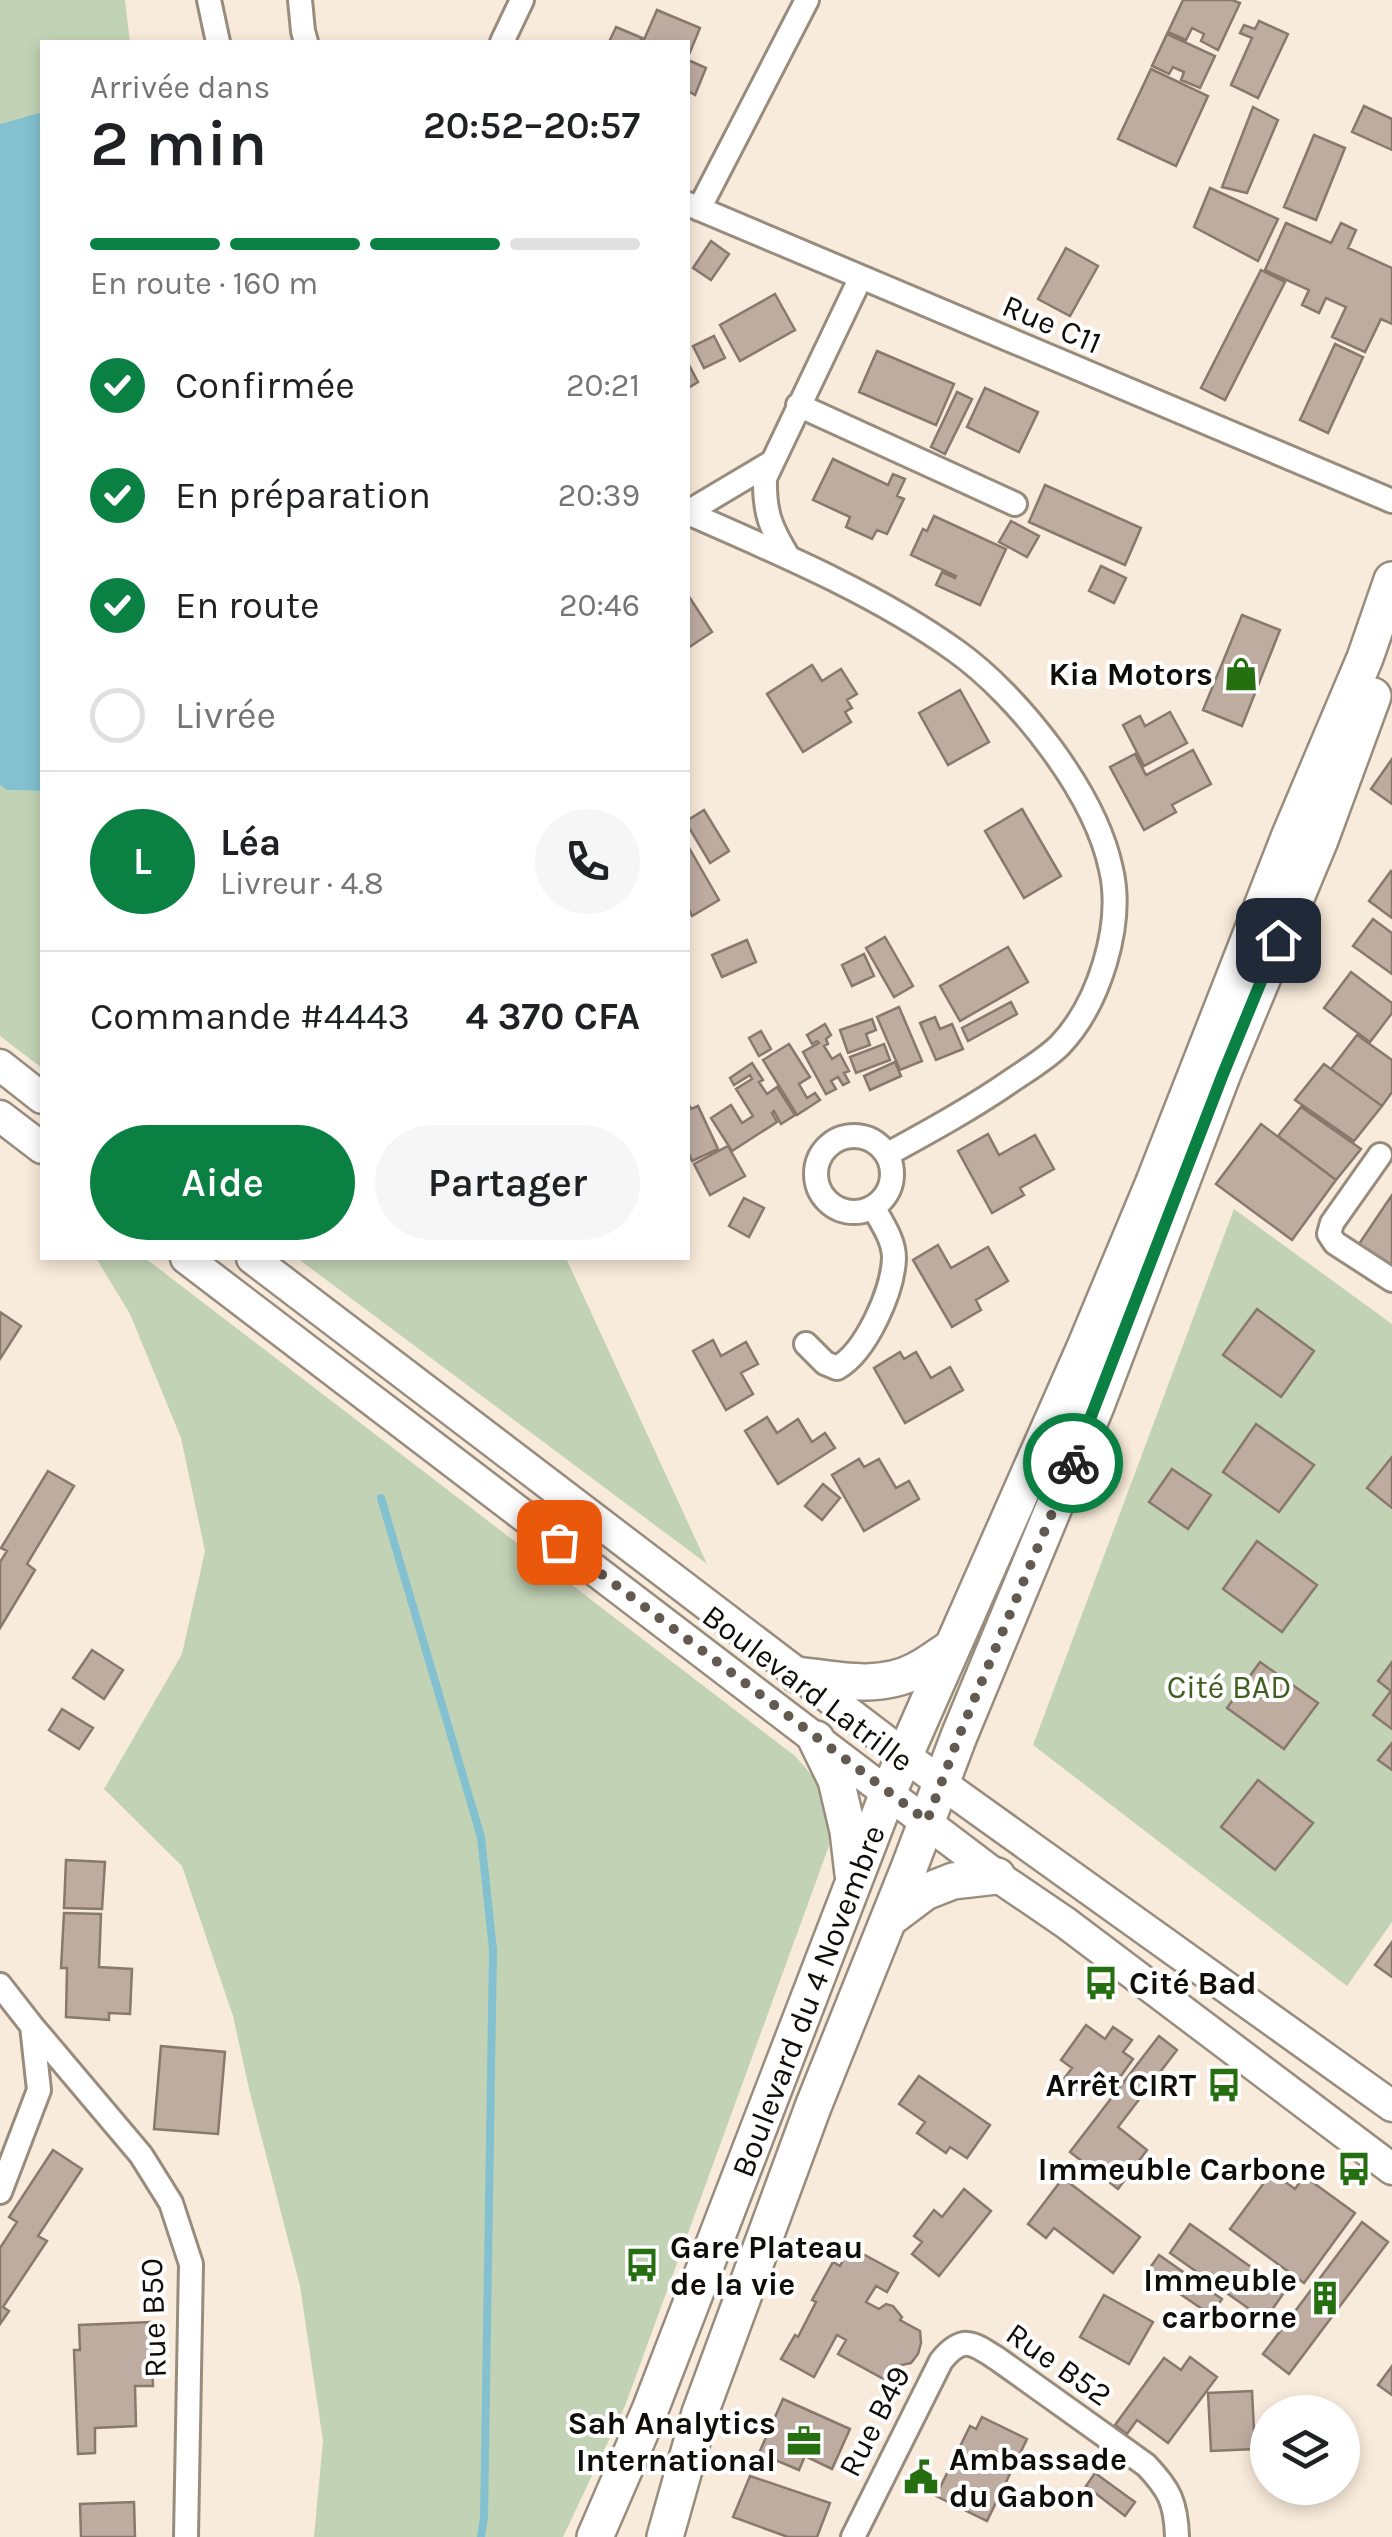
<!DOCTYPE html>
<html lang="fr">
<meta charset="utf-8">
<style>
body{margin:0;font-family:Karla,sans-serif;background:#f6f6f6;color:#202124;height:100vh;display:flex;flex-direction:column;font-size:38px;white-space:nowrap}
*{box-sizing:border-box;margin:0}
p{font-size:32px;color:#757577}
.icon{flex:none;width:55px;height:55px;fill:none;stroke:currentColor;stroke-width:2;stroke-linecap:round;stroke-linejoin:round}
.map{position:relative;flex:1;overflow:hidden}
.sheet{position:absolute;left:40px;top:40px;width:650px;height:1220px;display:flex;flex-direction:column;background:#fff;border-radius:0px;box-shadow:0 5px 15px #0003}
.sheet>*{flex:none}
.controls{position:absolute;left:1250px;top:2395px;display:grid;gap:20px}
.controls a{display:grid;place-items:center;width:110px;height:110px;border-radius:50%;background:#fff;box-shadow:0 5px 15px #0003;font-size:50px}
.pin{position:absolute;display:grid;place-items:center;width:85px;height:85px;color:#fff;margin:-42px;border-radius:20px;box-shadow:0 5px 15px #0006}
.courier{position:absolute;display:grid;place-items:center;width:100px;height:100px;margin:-50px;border:8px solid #0b8043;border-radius:50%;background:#fff;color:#222;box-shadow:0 2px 12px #0007}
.overview em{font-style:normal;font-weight:600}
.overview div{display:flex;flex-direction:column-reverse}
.overview{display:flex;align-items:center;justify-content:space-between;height:170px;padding:0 50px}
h1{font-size:65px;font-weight:600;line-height:75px}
.bar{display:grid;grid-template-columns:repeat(4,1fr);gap:15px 10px;align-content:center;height:120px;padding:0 50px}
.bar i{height:12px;border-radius:8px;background:#e0e0e0}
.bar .current{background:#0b8043}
.bar p{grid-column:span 4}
.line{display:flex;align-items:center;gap:25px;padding:0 50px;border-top:2px solid #e0e0e0}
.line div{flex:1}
.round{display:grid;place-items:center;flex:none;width:105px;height:105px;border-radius:52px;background:#f6f6f6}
ol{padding:0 50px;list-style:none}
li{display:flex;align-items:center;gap:30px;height:110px}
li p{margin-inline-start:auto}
li .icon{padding:10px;border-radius:50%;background:#0b8043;color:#fff;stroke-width:4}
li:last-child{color:#757577}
li i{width:55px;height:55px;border:5px solid #e0e0e0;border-radius:50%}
.action{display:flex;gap:20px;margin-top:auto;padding:20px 50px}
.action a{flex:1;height:115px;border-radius:60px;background:#0b8043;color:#fff;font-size:40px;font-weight:600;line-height:115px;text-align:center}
.action a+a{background:#f6f6f6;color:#202124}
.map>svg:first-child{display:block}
</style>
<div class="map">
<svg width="1392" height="2537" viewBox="0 0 1392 2537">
<rect width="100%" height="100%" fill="#f9ebdb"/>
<path fill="#c2d3b5" d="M 0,0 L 125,0 L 130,42 L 42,42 L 42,112 L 0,124 Z
M 0,785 L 8,790 L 42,791 L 42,1068 L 0,1036 Z
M 1234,1209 L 1392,1324 L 1392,1922 L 1347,1986 L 1033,1745 Z
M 96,1258 L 145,1258 L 795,1756 C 828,1792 829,1797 829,1846 L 625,2406 L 563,2537 L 314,2537 L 323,2441 L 300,2286 L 250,2093 L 233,2016 L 182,1866 L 104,1789 L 182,1654 L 205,1551 L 181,1438 L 130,1314 Z
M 297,1258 L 566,1258 L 707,1564 Z"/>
<path fill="#83c1d0" d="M 42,112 L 42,791 L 7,790 L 0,785 L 0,124 Z"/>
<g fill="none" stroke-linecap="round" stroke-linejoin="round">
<path stroke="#83c1d0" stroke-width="8" d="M 381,1498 L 481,1837 L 493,1950 L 484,2517 L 481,2537"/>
</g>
<path fill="#beaca1" stroke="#88786d" stroke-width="2.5" d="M 1183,0 L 1232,0 L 1240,3 L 1218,50 L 1201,41 L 1204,34 L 1192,28 L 1186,40 L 1168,32 Z
M 657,10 L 700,28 L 688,57 L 688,42 L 643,42 Z
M 1259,21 L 1288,34 L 1258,98 L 1231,85 L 1252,38 L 1240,33 L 1244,25 L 1255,29 Z
M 616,27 L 642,38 L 640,42 L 609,42 Z
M 1167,34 L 1215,56 L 1200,88 L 1181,80 L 1184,72 L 1173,67 L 1169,74 L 1152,66 Z
M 688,60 L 706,68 L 695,95 L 688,91 Z
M 1151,69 L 1208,96 L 1176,166 L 1118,139 Z
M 1364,106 L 1392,119 L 1392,150 L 1352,132 Z
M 1253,107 L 1278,120 L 1247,193 L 1222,187 Z
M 1314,135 L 1345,148 L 1316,220 L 1284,207 Z
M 1210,188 L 1278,219 L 1258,261 L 1194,227 Z
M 1286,223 L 1331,243 L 1341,223 L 1356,230 L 1348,248 L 1392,268 L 1392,324 L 1381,319 L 1365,352 L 1332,337 L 1346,307 L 1326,298 L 1319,313 L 1302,305 L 1309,290 L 1265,270 Z
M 711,241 L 729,254 L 711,280 L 693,268 Z
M 1066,248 L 1098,266 L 1070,316 L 1038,299 Z
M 1261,270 L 1285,282 L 1225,400 L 1201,388 Z
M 775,294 L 795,330 L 740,361 L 720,325 Z
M 714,336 L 725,358 L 704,368 L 693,346 Z
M 1335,344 L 1363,357 L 1328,433 L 1300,420 Z
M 877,351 L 954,384 L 936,425 L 859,392 Z
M 688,363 L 698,382 L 688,388 Z
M 985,388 L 1038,412 L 1019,452 L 967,427 Z
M 957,392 L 972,399 L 945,454 L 931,447 Z
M 833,459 L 888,485 L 893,474 L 905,479 L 897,496 L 904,499 L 887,534 L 877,530 L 872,539 L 846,527 L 850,517 L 813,500 Z
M 1045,485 L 1141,528 L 1125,565 L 1029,522 Z
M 934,516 L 1006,549 L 980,605 L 936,585 L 942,572 L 955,578 L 956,576 L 911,555 L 923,529 L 927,531 Z
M 1011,521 L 1039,536 L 1027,557 L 999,542 Z
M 1101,566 L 1126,578 L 1114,603 L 1089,591 Z
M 688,595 L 712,632 L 688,648 Z
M 1242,615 L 1280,630 L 1242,726 L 1203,710 Z
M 812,665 L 822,681 L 841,669 L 857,694 L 847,700 L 852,708 L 845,712 L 851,722 L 803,752 L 767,694 Z
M 960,690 L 989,742 L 948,765 L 919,713 Z
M 1170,712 L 1187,743 L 1144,766 L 1123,725 L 1140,716 L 1145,726 Z
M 1193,750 L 1211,784 L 1172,805 L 1176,812 L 1144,830 L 1110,767 L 1135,754 L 1146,775 Z
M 1392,759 L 1392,804 L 1371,789 Z
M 1022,809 L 1061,876 L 1024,898 L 985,831 Z
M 704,810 L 729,851 L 710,863 L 688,826 L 688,820 Z
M 688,846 L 719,900 L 692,916 L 688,907 Z
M 1391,871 L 1392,872 L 1392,918 L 1369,901 Z
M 1373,919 L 1392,933 L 1392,974 L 1353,946 Z
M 885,937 L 913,986 L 894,997 L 866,948 Z
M 747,940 L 756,962 L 722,977 L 712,955 Z
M 1008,947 L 1028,982 L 960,1021 L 940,986 Z
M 864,954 L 874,976 L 852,986 L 842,965 Z
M 1351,972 L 1392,1003 L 1392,1013 L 1370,1042 L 1324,1008 Z
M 1011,1002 L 1017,1014 L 968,1041 L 962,1028 Z
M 899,1007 L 922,1061 L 900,1070 L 877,1017 Z
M 935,1017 L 940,1029 L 952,1024 L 963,1049 L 936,1060 L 920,1023 Z
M 872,1019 L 876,1030 L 866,1034 L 870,1045 L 848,1053 L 840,1030 Z
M 825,1024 L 831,1035 L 826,1039 L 828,1044 L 824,1046 L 832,1059 L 840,1054 L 849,1071 L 844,1073 L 849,1082 L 843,1085 L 838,1077 L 831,1081 L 836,1089 L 826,1094 L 803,1052 L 819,1043 L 817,1041 L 812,1044 L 807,1035 Z
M 761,1031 L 771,1049 L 759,1056 L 749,1038 Z
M 1357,1035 L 1392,1060 L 1392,1092 L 1382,1106 L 1331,1069 Z
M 789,1044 L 810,1077 L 799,1084 L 807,1098 L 815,1093 L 820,1100 L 797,1115 L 763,1060 Z
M 884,1044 L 890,1060 L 856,1073 L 850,1057 Z
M 895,1062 L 901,1076 L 870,1090 L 864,1076 Z
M 752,1063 L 763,1080 L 759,1082 L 767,1094 L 777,1087 L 795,1115 L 781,1124 L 774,1111 L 772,1113 L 777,1122 L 732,1151 L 711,1118 L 731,1105 L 742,1123 L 753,1116 L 736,1089 L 752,1079 L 750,1075 L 734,1085 L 730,1078 Z
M 1324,1064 L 1382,1106 L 1354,1141 L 1295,1100 Z
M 688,1103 L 691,1109 L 698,1106 L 718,1149 L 692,1161 L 688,1151 Z
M 1301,1107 L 1361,1149 L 1336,1180 L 1278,1136 Z
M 1261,1124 L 1336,1180 L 1292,1240 L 1216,1184 Z
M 988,1134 L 999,1155 L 1035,1135 L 1054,1169 L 1020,1188 L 1024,1195 L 992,1213 L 958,1151 Z
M 728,1146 L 745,1176 L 710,1195 L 694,1164 Z
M 1392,1195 L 1392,1271 L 1357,1247 Z
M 744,1198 L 764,1208 L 749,1237 L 729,1226 Z
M 938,1245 L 951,1268 L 988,1247 L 1008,1281 L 976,1300 L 981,1310 L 952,1327 L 913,1260 Z
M 1257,1309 L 1314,1351 L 1281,1397 L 1223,1355 Z
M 0,1312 L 21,1326 L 0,1359 Z
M 713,1340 L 721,1356 L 746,1342 L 758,1364 L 741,1373 L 753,1394 L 726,1410 L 693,1351 Z
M 900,1352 L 904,1359 L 916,1352 L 931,1378 L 950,1367 L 963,1390 L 905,1423 L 874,1368 Z
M 767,1417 L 777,1433 L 798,1419 L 812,1442 L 825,1433 L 835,1448 L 778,1484 L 745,1431 Z
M 1256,1424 L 1314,1465 L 1279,1512 L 1223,1472 Z
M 1392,1457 L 1392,1508 L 1367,1488 Z
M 859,1459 L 864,1467 L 879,1459 L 896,1488 L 909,1481 L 919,1499 L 864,1531 L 832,1475 Z
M 1172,1469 L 1211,1495 L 1188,1529 L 1149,1502 Z
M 48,1471 L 74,1486 L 27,1564 L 35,1570 L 0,1628 L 0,1562 L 7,1551 L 1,1548 Z
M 823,1484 L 840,1498 L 822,1520 L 805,1506 Z
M 1257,1541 L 1317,1585 L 1282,1632 L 1223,1589 Z
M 92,1650 L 123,1670 L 104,1699 L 73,1678 Z
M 1260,1662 L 1318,1703 L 1284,1749 L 1227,1708 Z
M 1392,1662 L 1392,1729 L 1373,1715 L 1391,1691 L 1378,1681 Z
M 62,1709 L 93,1728 L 79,1749 L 49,1730 Z
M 1392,1743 L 1392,1770 L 1378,1760 Z
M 1258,1780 L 1313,1823 L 1275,1870 L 1221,1827 Z
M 66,1860 L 105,1862 L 102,1909 L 64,1908 Z
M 64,1913 L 101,1914 L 99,1967 L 132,1969 L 130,2014 L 109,2013 L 109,2020 L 66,2017 L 67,1968 L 61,1968 Z
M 1392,1942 L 1392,1977 L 1375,1965 Z
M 1086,2025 L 1105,2039 L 1113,2027 L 1132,2040 L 1123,2052 L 1133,2059 L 1108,2094 L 1089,2080 L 1080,2093 L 1063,2080 L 1072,2068 L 1061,2060 Z
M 1159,2036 L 1177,2050 L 1118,2127 L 1147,2150 L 1118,2189 L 1070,2152 Z
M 161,2046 L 225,2052 L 218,2134 L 154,2129 Z
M 919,2076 L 990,2125 L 967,2158 L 950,2147 L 946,2153 L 917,2133 L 925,2122 L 899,2104 Z
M 53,2150 L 82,2169 L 38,2236 L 47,2241 L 3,2307 L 9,2311 L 0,2324 L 0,2248 L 17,2222 L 9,2217 Z
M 1272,2172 L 1295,2189 L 1304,2176 L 1355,2213 L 1304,2283 L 1230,2229 Z
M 1063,2178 L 1140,2237 L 1113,2273 L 1054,2228 L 1046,2238 L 1028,2224 Z
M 964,2189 L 991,2211 L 939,2276 L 912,2254 L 922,2242 L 914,2236 L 934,2210 L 942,2217 Z
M 1362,2222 L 1388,2242 L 1289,2374 L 1263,2354 Z
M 1190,2224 L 1285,2291 L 1265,2320 L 1170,2253 Z
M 850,2247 L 898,2273 L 887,2292 L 876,2286 L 866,2302 L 879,2309 L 886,2304 L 893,2306 L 902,2317 L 900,2320 L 920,2331 L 921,2343 L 918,2354 L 911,2363 L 901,2365 L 891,2383 L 838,2354 L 846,2340 L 837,2335 L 814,2377 L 781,2359 L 795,2335 L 798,2337 L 816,2302 L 812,2300 L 833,2262 L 840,2266 Z
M 1159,2255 L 1222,2299 L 1211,2315 L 1158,2279 L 1156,2282 L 1145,2275 Z
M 1104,2295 L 1153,2322 L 1129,2364 L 1080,2337 Z
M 151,2322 L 153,2386 L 135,2386 L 136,2426 L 95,2428 L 95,2453 L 78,2454 L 74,2350 L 80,2350 L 79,2325 Z
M 1190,2357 L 1217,2377 L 1168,2443 L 1137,2420 L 1127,2434 L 1115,2425 L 1164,2358 L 1181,2370 Z
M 1392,2366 L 1392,2395 L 1378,2385 Z
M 1252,2391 L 1255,2449 L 1211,2451 L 1208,2393 Z
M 783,2399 L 850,2429 L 832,2469 L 805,2456 L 799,2470 L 759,2453 Z
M 982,2417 L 1027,2439 L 987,2521 L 936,2496 L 970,2426 L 976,2429 Z
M 1095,2473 L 1135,2502 L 1125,2516 L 1086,2486 Z
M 750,2476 L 830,2503 L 817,2537 L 788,2537 L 733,2517 Z
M 134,2502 L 135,2537 L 81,2537 L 80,2504 Z"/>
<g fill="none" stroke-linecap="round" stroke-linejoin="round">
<g stroke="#988c7d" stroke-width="28">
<path id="minor" d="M 209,0 L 218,42
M 300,0 L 303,31 L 306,42
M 502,42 L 522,0
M 688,204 L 1392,501
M 699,209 L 807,0
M 798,405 L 1015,504
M 688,512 L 772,462
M 688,513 C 777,552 877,594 956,651 C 1019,696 1095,793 1111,869 C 1124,925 1099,1004 1060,1045 C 1046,1059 1027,1070 1011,1081 C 972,1108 930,1131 888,1154
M 789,558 C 771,529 764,513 765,478 L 860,279
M816 1174a38 38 0 1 1 76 0a38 38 0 1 1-76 0Z
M 1380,1155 L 1332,1223 L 1329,1234 L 1335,1243 L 1392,1280
M 806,1344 L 825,1363 L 837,1368 C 866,1352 893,1291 894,1258 C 894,1240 882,1223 873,1207
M 0,1985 L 32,2026 L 141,2155 L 171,2203 L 191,2264 L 186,2537
M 0,2192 L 39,2090 L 32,2026
M 853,2537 L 941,2361 C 963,2334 973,2343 999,2360 L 1146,2465 C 1169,2489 1176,2502 1177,2537"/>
</g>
<g stroke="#988c7d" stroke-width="35">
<path id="secondary" d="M 0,1065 L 42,1098
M 0,1116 L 42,1148
M 186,1258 L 816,1739 L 997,1876 L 1066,1923 L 1392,2169
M 252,1258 L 941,1783 L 1392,2106"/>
</g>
<g stroke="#988c7d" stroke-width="40">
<path id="primary" d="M 798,1675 C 837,1680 880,1690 917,1670 C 929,1664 940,1655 951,1648
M 816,1739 L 836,1780 L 848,1831 L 853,1874
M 889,1919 L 925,1892 L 953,1881 L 997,1876
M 595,2537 L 650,2410 L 888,1793 L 1085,1347 L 1154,1182 L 1290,835 L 1365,658 L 1392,580
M 665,2537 L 700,2413 L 813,2107 L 909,1868 L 959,1736 L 1096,1406 L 1223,1073 L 1320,840 L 1373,696"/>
</g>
<use href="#minor" stroke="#fff" stroke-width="22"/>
<use href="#secondary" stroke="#fff" stroke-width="30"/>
<use href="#primary" stroke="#fff" stroke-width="35"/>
</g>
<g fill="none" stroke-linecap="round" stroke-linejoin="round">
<path stroke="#625a51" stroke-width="10" stroke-dasharray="0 18" d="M 559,1542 L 927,1821 L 959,1736 L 1073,1463"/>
<path stroke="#0b8043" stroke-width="12" d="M 1073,1463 L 1223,1074 L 1278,940"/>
</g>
<defs>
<g id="shop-bare" transform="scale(2.7)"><path d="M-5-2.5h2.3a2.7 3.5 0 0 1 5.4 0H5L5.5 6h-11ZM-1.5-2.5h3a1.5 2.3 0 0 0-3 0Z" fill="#266f11" stroke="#fff" stroke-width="2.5" paint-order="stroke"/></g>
<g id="bus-bare" transform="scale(2.7)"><path d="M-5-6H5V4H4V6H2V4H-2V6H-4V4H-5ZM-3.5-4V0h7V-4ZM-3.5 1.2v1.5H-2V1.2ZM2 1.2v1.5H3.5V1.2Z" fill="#266f11" stroke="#fff" stroke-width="2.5" paint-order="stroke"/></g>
<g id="building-bare" transform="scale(2.7)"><path d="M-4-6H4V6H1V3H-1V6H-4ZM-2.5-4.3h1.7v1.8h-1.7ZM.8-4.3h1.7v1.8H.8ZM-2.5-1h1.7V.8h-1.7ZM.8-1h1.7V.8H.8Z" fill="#266f11" stroke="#fff" stroke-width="2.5" paint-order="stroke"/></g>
<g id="office-bare" transform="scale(2.7)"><path d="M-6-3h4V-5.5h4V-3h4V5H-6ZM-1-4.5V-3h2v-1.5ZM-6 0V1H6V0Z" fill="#266f11" stroke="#fff" stroke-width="2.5" paint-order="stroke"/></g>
<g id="civic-bare" transform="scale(2.7)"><path d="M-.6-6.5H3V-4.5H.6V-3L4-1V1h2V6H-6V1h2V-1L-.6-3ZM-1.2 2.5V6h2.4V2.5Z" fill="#266f11" stroke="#fff" stroke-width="2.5" paint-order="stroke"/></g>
</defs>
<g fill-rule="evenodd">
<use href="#shop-bare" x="1241" y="674"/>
<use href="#bus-bare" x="1101" y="1983"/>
<use href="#bus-bare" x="1224" y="2085"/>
<use href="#bus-bare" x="1354" y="2169"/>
<use href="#bus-bare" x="642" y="2265"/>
<use href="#building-bare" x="1325" y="2298"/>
<use href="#office-bare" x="804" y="2441"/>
<use href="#civic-bare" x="921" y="2477"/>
</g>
<g text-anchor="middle" stroke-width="8" stroke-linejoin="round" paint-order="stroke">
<g font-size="32" fill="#100c07" stroke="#fff">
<text transform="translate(1052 324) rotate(23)" y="11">Rue C11</text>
<text transform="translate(808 1688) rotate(37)" y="11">Boulevard Latrille</text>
<text transform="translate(808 2001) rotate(-69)" y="11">Boulevard du 4 Novembre</text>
<text transform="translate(153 2318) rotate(-92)" y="11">Rue B50</text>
<text transform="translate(1059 2364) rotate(35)" y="11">Rue B52</text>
<text transform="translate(874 2421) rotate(-63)" y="11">Rue B49</text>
</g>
<g font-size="32" font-weight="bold" fill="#100c07" stroke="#fff" text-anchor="end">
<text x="1213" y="685">Kia Motors</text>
<text x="1129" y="1994" text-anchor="start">Cité Bad</text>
<text x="1196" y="2096">Arrêt CIRT</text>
<text x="1326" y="2180">Immeuble Carbone</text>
<text x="670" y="2258" text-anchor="start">Gare Plateau<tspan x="670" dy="37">de la vie</tspan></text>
<text x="1297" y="2291">Immeuble<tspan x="1297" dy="37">carborne</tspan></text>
<text x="776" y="2434">Sah Analytics<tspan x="776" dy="37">International</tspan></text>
<text x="949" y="2470" text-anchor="start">Ambassade<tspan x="949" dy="37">du Gabon</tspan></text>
</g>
<g font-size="32" fill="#405f20" stroke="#fff">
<text x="1229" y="1698">Cité BAD</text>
</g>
</g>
</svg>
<div class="controls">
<a><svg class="icon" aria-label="layers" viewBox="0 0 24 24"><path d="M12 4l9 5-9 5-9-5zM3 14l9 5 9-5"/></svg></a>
</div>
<div class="pin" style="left:559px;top:1542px;background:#ea580c"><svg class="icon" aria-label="bag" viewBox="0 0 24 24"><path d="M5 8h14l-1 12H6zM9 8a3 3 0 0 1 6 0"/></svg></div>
<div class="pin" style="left:1278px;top:940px;background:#1f2937"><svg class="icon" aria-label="home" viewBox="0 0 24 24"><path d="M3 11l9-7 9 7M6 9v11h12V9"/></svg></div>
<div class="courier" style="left:1073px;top:1463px"><svg class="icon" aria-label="bike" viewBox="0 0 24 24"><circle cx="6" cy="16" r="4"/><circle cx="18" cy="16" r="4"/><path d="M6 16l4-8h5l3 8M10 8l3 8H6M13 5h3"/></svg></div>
<section class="sheet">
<div class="overview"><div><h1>2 min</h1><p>Arrivée dans</p></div><em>20:52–20:57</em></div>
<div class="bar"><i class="current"></i><i class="current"></i><i class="current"></i><i></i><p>En route · 160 m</p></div>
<ol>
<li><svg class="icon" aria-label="check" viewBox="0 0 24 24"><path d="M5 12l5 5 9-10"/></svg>Confirmée<p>20:21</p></li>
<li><svg class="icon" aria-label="check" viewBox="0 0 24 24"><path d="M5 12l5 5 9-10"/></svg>En préparation<p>20:39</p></li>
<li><svg class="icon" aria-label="check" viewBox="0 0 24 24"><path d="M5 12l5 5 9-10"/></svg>En route<p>20:46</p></li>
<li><i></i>Livrée</li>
</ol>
<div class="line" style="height:180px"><b class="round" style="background:#0b8043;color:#fff">L</b><div><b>Léa</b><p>Livreur · 4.8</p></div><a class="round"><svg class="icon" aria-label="phone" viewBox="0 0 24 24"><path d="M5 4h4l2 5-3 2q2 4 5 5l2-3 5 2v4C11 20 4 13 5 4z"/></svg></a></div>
<div class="line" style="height:130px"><div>Commande #4443</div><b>4 370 CFA</b></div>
<div class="action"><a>Aide</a><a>Partager</a></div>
</section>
</div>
